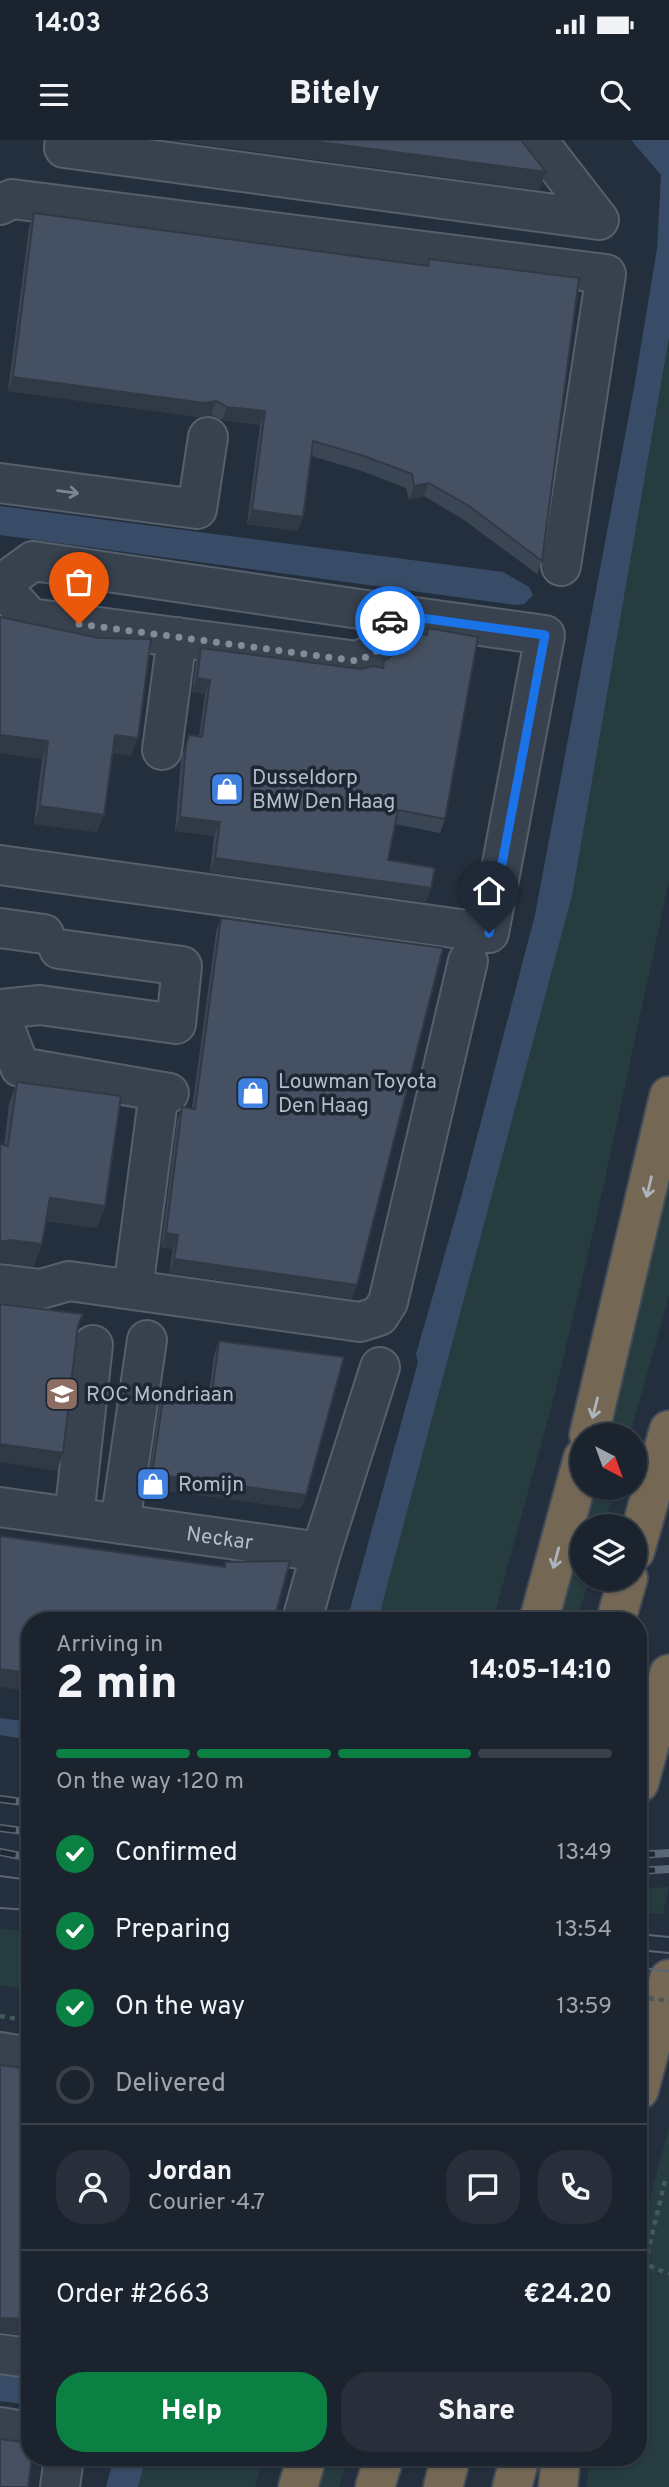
<!DOCTYPE html>
<meta charset="utf-8">
<style>
body{margin:0;font-family:Overpass,sans-serif;background:#282f3a;color:#f1f3f6;height:100vh;display:flex;flex-direction:column;font-size:26px;white-space:nowrap}
*{box-sizing:border-box;margin:0}
p{font-size:23px;color:#a0a4aa}
.icon{flex:none;width:38px;height:38px;fill:none;stroke:currentColor;stroke-width:2;stroke-linecap:round;stroke-linejoin:round}
.map{position:relative;flex:1;overflow:hidden}
.side{position:absolute;left:21px;top:1472px;width:626px;height:854px;display:flex;flex-direction:column;background:#1b232e;border-radius:28px;box-shadow:0 2px 5px #0004,0 0 0 2px #39404a}
.side>*{flex:none}
.needle{width:46px;rotate:139deg}
.controls{position:absolute;left:570px;top:1283px;display:grid;gap:14px}
.controls a{display:grid;place-items:center;width:77px;height:77px;border-radius:50%;background:#1b232e;box-shadow:0 2px 5px #0004,0 0 0 2px #39404a;font-size:35px}
.pin{position:absolute;display:grid;place-items:center;width:60px;height:60px;color:#fff;margin:-72px -30px;border-radius:50% 50% 50% 0;rotate:-45deg;box-shadow:0 0 7px #0007}
.pin .icon{rotate:45deg}
.courier{position:absolute;display:grid;place-items:center;width:70px;height:70px;margin:-35px;border:5px solid #1a73e8;border-radius:50%;background:#fff;color:#222;box-shadow:0 2px 9px #0007}
.summary em{font-style:normal;font-weight:800}
.summary div{display:flex;flex-direction:column-reverse}
.summary{display:flex;align-items:center;justify-content:space-between;height:119px;padding:0 35px}
h1{font-size:46px;font-weight:800;line-height:52px}
.bar{display:grid;grid-template-columns:repeat(4,1fr);gap:10px 7px;align-content:center;height:84px;padding:0 35px}
.bar i{height:9px;border-radius:5px;background:#39404a}
.bar .selected{background:#0b8043}
.bar p{grid-column:span 4}
.line{display:flex;align-items:center;gap:18px;padding:0 35px;border-top:2px solid #39404a}
.line div{flex:1}
.round{display:grid;place-items:center;flex:none;width:74px;height:74px;border-radius:28px;background:#282f3a}
ol{padding:0 35px;list-style:none}
li{display:flex;align-items:center;gap:21px;height:77px}
li p{margin-inline-start:auto}
li .icon{padding:7px;border-radius:50%;background:#0b8043;color:#fff;stroke-width:4}
li:last-child{color:#a0a4aa}
li i{width:38px;height:38px;border:4px solid #39404a;border-radius:50%}
.action{display:flex;gap:14px;margin-top:auto;padding:14px 35px}
.action a{flex:1;height:80px;border-radius:28px;background:#0b8043;color:#fff;font-size:28px;font-weight:800;line-height:80px;text-align:center}
.action a+a{background:#282f3a;color:#f1f3f6}
.status{display:flex;justify-content:space-between;align-items:center;height:49px;padding:0 35px;background:#1b232e;direction:ltr}
.status svg{height:19px;fill:currentColor}
header{display:flex;justify-content:space-between;align-items:center;height:91px;padding:0 35px;background:#1b232e;font-size:32px;font-weight:800}
.map>svg:first-child{display:block}
</style>
<div class="status"><b>14:03</b><svg viewBox="0 0 49 12"><path d="M0 12V9h3v3zM5 12V6h3v6zM10 12V3h3v9zM15 12V0h3v12zM26 1h20v11H26zM47 4h2v5h-2z"/></svg></div>
<header><svg class="icon" aria-label="menu" viewBox="0 0 24 24"><path d="M4 6h16M4 12h16M4 18h16"/></svg>Bitely<svg class="icon" aria-label="search" viewBox="0 0 24 24"><circle cx="10" cy="10" r="6"/><path d="M15 15l6 6"/></svg></header>
<div class="map">
<svg width="669" height="2347" viewBox="0 0 669 2347">
<rect width="100%" height="100%" fill="#242f3e"/>
<path fill="#263c3f" d="M 669,198 L 669,741 L 597,1076 L 555,1253 L 493,1480 L 378,1480 L 572,756 Z
M 669,1025 L 669,1156 L 630,1295 L 604,1295 Z
M 590,1348 L 615,1348 L 604,1386 L 583,1386 L 583,1438 L 589,1439 L 577,1480 L 553,1480 Z
M 669,1747 L 663,1774 L 641,1772 L 648,1748 Z
M 0,1789 L 30,1791 L 30,1850 L 0,1845 Z
M 669,1987 L 669,2347 L 587,2347 L 590,2317 L 639,2317 L 639,2101 Z
M 146,2317 L 263,2317 L 255,2347 L 138,2347 Z
M 324,2317 L 348,2317 L 339,2347 L 316,2347 Z"/>
<path fill="#394c67" d="M 631,0 L 669,0 L 669,198 L 572,756 L 378,1480 L 347,1480 L 418,1222 L 416,1214 L 461,1058 L 535,775 L 634,248 L 657,109 L 661,35 Z
M 0,366 L 503,432 L 529,447 L 533,455 L 524,464 L 515,465 L 0,395 Z
M 0,1578 L 30,1582 L 30,1600 L 0,1595 Z
M 0,2231 L 30,2235 L 30,2265 L 0,2261 Z
M 114,2317 L 146,2317 L 138,2347 L 106,2347 Z"/>
<g fill="none" stroke-linecap="round" stroke-linejoin="round">
<g stroke="#565f6c" stroke-width="42">
<g id="minor">
<path d="M 65,0 L 64,8 L 599,80 L 537,0"/>
<path d="M 0,65 L 12,59 L 606,134 L 561,426"/>
<path d="M 0,343 L 197,369 L 208,297"/>
<path d="M 0,445 L 30,478 L 358,521 L 376,512 L 384,485 L 400,475 L 545,495 L 489,793 L 0,725"/>
<path d="M 0,445 L 33,421 L 400,475"/>
<path d="M 162,610 L 177,497"/>
<path d="M 0,788 L 44,794"/>
<path d="M 0,869 L 40,865 L 176,884 L 182,826 L 59,809"/>
<path d="M 0,876 L 20,927 L 169,953"/>
<path d="M 0,1144 L 41,1149 L 69,1141 L 360,1182 L 379,1176 L 388,1162 L 468,821"/>
<path d="M 133,1149 L 159,952"/>
<path id="s1" d="M 0,1367 L 321,1412"/>
<path d="M 74,1377 L 93,1205"/>
<path d="M 120,1384 L 147,1200"/>
<path d="M 302,1480 L 321,1412 L 380,1227"/>
<path d="M 0,1912 L 30,1917"/>
<path d="M 0,2214 L 30,2218"/>
<path d="M 0,2287 L 30,2292"/>
<path d="M 60,2347 L 64,2317"/>
</g>
</g>
<g stroke="#434c59" stroke-width="42">
<path id="highway" d="M 589,1295 L 669,956
M 635,1411 L 669,1290
M 539,1480 L 583,1318
M 616,1480 L 628,1438
M 639,1643 L 669,1534
M 639,1950 L 669,1839
M 298,2347 L 307,2317
M 375,2347 L 384,2317
M 443,2347 L 451,2317
M 512,2347 L 520,2317
M 558,2347 L 561,2317"/>
</g>
<path stroke="#44595c" stroke-width="4.5" stroke-dasharray="5 5" stroke-linecap="butt" d="M 0,1876 L 30,1881
M 665,2041 L 645,2124 L 669,2134"/>
<use href="#minor" stroke="#38414e" stroke-width="38"/>
<use href="#highway" stroke="#746855" stroke-width="38"/>
<path stroke="#5a6575" stroke-width="2" d="M 0,1736 L 30,1740
M 0,1768 L 30,1770
M 639,1794 L 669,1797
M 639,1810 L 669,1813
M 639,1828 L 669,1831"/>
<g stroke="#5a6575" stroke-width="8">
<path id="rail" d="M 0,1659 L 30,1663
M 0,1688 L 30,1692
M 0,1712 L 30,1718
M 639,1715 L 669,1713
M 639,1731 L 669,1729"/>
</g>
<use href="#rail" stroke="#1d2633" stroke-width="5" stroke-dasharray="16" stroke-linecap="butt"/>
<path stroke="#44595c" stroke-width="4.5" stroke-dasharray="5 5" stroke-linecap="butt" d="M 639,1857 L 669,1861"/>
</g>
<path fill="#3b4654" d="M 34,73 L 427,126 L 429,119 L 542,421 L 537,434 L 464,380 L 424,356 L 409,360 L 406,348 L 359,330 L 311,316 L 303,377 L 298,391 L 247,384 L 260,285 L 222,280 L 211,275 L 199,277 L 8,251 L 29,87 Z
M 0,477 L 131,616 L 113,613 L 97,692 L 34,684 L 42,619 L 0,613 Z
M 428,488 L 445,679 L 440,693 L 395,684 L 388,720 L 431,748 L 426,762 L 210,732 L 214,696 L 175,691 L 181,619 L 189,595 L 199,596 L 205,554 L 192,552 L 196,522 L 201,508 L 361,529 L 382,527 L 384,521 L 426,495 Z
M 221,778 L 352,1159 L 169,1133 L 173,1109 L 161,1107 L 177,981 L 182,967 L 192,968 L 216,792 Z
M 17,942 L 105,1066 L 97,1088 L 46,1081 L 34,1126 L 0,1123 L 0,1004 L 4,1005 L 9,964 Z
M 219,1201 L 301,1369 L 147,1348 L 159,1267 L 164,1253 L 208,1259 L 214,1215 Z"/>
<path fill="#303945" d="M 169,0 L 304,0 L 546,32 L 539,50 Z
M 13,237 L 216,261 L 211,275 L 199,277 L 8,251 Z
M 227,267 L 265,271 L 260,285 L 222,280 Z
M 429,343 L 424,356 L 409,360 L 414,346 Z
M 252,370 L 303,377 L 298,391 L 247,384 Z
M 197,538 L 210,540 L 205,554 L 192,552 Z
M 0,595 L 48,601 L 42,619 L 0,613 Z
M 115,595 L 138,598 L 131,616 L 109,613 Z
M 40,666 L 104,675 L 97,692 L 34,684 Z
M 180,677 L 220,682 L 214,696 L 175,691 Z
M 215,718 L 431,748 L 426,762 L 210,732 Z
M 50,1058 L 105,1066 L 97,1088 L 42,1080 Z
M 166,1093 L 178,1095 L 173,1109 L 161,1107 Z
M 10,1100 L 42,1104 L 34,1126 L 0,1123 L 0,1102 Z
M 174,1119 L 357,1145 L 352,1159 L 169,1133 Z
M 0,1304 L 63,1313 L 57,1331 L 0,1322 Z
M 152,1334 L 306,1355 L 301,1369 L 147,1348 Z
M 0,1529 L 30,1533 L 30,1551 L 0,1547 Z
M 8,2178 L 30,2180 L 30,2196 L 0,2193 L 0,2179 Z"/>
<path fill="#455162" stroke="#303945" stroke-width="2" d="M 304,0 L 521,0 L 546,32 Z
M 34,73 L 428,126 L 429,119 L 579,138 L 542,421 L 469,366 L 429,343 L 414,346 L 412,334 L 364,316 L 313,301 L 303,377 L 252,370 L 265,271 L 227,267 L 216,261 L 204,263 L 13,237 Z
M 0,477 L 99,498 L 151,499 L 138,598 L 115,595 L 104,675 L 40,666 L 48,601 L 0,595 Z
M 428,488 L 478,497 L 445,679 L 398,670 L 388,720 L 435,728 L 431,748 L 215,718 L 220,682 L 180,677 L 186,605 L 189,595 L 202,597 L 210,540 L 197,538 L 201,508 L 361,529 L 373,526 L 383,528 L 384,521 L 400,510 L 406,491 L 427,495 Z
M 221,778 L 443,808 L 357,1145 L 174,1119 L 178,1095 L 166,1093 L 182,967 L 195,969 Z
M 17,942 L 121,956 L 105,1066 L 50,1058 L 42,1104 L 10,1100 L 0,1102 L 0,1004 L 8,1006 Z
M 0,1164 L 83,1174 L 78,1185 L 63,1313 L 0,1304 Z
M 219,1201 L 344,1217 L 306,1355 L 152,1334 L 164,1253 L 211,1260 Z
M 0,1396 L 225,1427 L 225,1422 L 290,1421 L 274,1480 L 30,1480 L 30,1533 L 0,1529 Z
M 0,1925 L 30,1929 L 30,2180 L 8,2178 L 0,2179 Z
M 0,2299 L 30,2303 L 30,2317 L 32,2317 L 28,2347 L 0,2347 Z"/>
<defs><path id="oneway-shaft" d="M-6 0H5M1.5-3L5.5 0L1.5 3" fill="none" stroke-width="1.6" stroke-linecap="round" stroke-linejoin="round" transform="scale(1.75)"/></defs>
<use stroke="#7c8592" href="#oneway-shaft" transform="translate(68 352) rotate(7)"/>
<g stroke="#aeb4bd">
<use href="#oneway-shaft" transform="translate(649 1047) rotate(103)"/>
<use href="#oneway-shaft" transform="translate(595 1268) rotate(104)"/>
<use href="#oneway-shaft" transform="translate(556 1418) rotate(105)"/>
</g>
<g fill="none" stroke-linecap="round" stroke-linejoin="round">
<path stroke="#828b98" stroke-width="7" stroke-dasharray="0 12.6" d="M 79,484 L 358,521 L 376,512 L 383,485 L 390,481"/>
<path stroke="#1a73e8" stroke-width="9" d="M 390,481 L 400,475 L 545,495 L 489,793"/>
</g>
<defs>
<g id="shop-square" transform="scale(1.75)"><rect x="-9" y="-9" width="18" height="18" rx="4" fill="#3f7fe0" stroke="#1d2633"/><path d="M-5-2.5h2.3a2.7 3.5 0 0 1 5.4 0H5L5.5 6h-11ZM-1.5-2.5h3a1.5 2.3 0 0 0-3 0Z" fill="#fff"/></g>
<g id="university-square" transform="scale(1.75)"><rect x="-9" y="-9" width="18" height="18" rx="4" fill="#8d6e63" stroke="#1d2633"/><path d="M0-5L7-2L0 1L-7-2ZM-4 1L0 2.5L4 1V4Q0 6-4 4Z" fill="#fff"/></g>
</defs>
<g fill-rule="evenodd">
<use href="#shop-square" x="227" y="649"/>
<use href="#shop-square" x="253" y="953"/>
<use href="#university-square" x="62" y="1254"/>
<use href="#shop-square" x="153" y="1344"/>
</g>
<g text-anchor="middle" stroke-width="7" stroke-linejoin="round" paint-order="stroke">
<g font-size="21" fill="#b4bcc9" stroke="#1d2633" text-anchor="start">
<text x="252" y="644">Dusseldorp<tspan x="252" dy="24">BMW Den Haag</tspan></text>
<text x="278" y="948">Louwman Toyota<tspan x="278" dy="24">Den Haag</tspan></text>
<text x="86" y="1261">ROC Mondriaan</text>
<text x="178" y="1351">Romijn</text>
</g>
<g font-size="21" fill="#b4bcc9" stroke="#1d2633">
<text dy="7" stroke="none"><textPath href="#s1" startOffset="222">Neckar</textPath></text>
</g>
</g>
</svg>
<div class="controls">
<a><svg class="needle" viewBox="-14 -14 28 28"><path d="M0-13l5 13h-10z" fill="#e53935"/><path d="M0 13l5-13h-10z" fill="#a0a4aa"/></svg></a>
<a><svg class="icon" aria-label="layers" viewBox="0 0 24 24"><path d="M12 4l9 5-9 5-9-5zM3 14l9 5 9-5"/></svg></a>
</div>
<div class="pin" style="left:79px;top:484px;background:#ea580c"><svg class="icon" aria-label="bag" viewBox="0 0 24 24"><path d="M5 8h14l-1 12H6zM9 8a3 3 0 0 1 6 0"/></svg></div>
<div class="pin" style="left:489px;top:793px;background:#1f2937"><svg class="icon" aria-label="home" viewBox="0 0 24 24"><path d="M3 11l9-7 9 7M6 9v11h12V9"/></svg></div>
<div class="courier" style="left:390px;top:481px"><svg class="icon" aria-label="car" viewBox="0 0 24 24"><path d="M5 17H2v-5l4-1 3-4h7l3 4 3 1v5h-3M9 17h6M6 11h13"/><circle cx="7" cy="17" r="2"/><circle cx="17" cy="17" r="2"/></svg></div>
<section class="side">
<div class="summary"><div><h1>2 min</h1><p>Arriving in</p></div><em>14:05–14:10</em></div>
<div class="bar"><i class="selected"></i><i class="selected"></i><i class="selected"></i><i></i><p>On the way · 120 m</p></div>
<ol>
<li><svg class="icon" aria-label="check" viewBox="0 0 24 24"><path d="M5 12l5 5 9-10"/></svg>Confirmed<p>13:49</p></li>
<li><svg class="icon" aria-label="check" viewBox="0 0 24 24"><path d="M5 12l5 5 9-10"/></svg>Preparing<p>13:54</p></li>
<li><svg class="icon" aria-label="check" viewBox="0 0 24 24"><path d="M5 12l5 5 9-10"/></svg>On the way<p>13:59</p></li>
<li><i></i>Delivered</li>
</ol>
<div class="line" style="height:126px"><a class="round"><svg class="icon" aria-label="person" viewBox="0 0 24 24"><circle cx="12" cy="8" r="4"/><path d="M4 21q1-7 8-7t8 7"/></svg></a><div><b>Jordan</b><p>Courier · 4.7</p></div><a class="round"><svg class="icon" aria-label="chat" viewBox="0 0 24 24"><path d="M4 5h16v11H9l-5 4z"/></svg></a><a class="round"><svg class="icon" aria-label="phone" viewBox="0 0 24 24"><path d="M5 4h4l2 5-3 2q2 4 5 5l2-3 5 2v4C11 20 4 13 5 4z"/></svg></a></div>
<div class="line" style="height:91px"><div>Order #2663</div><b>€24.20</b></div>
<div class="action"><a>Help</a><a>Share</a></div>
</section>
</div>
